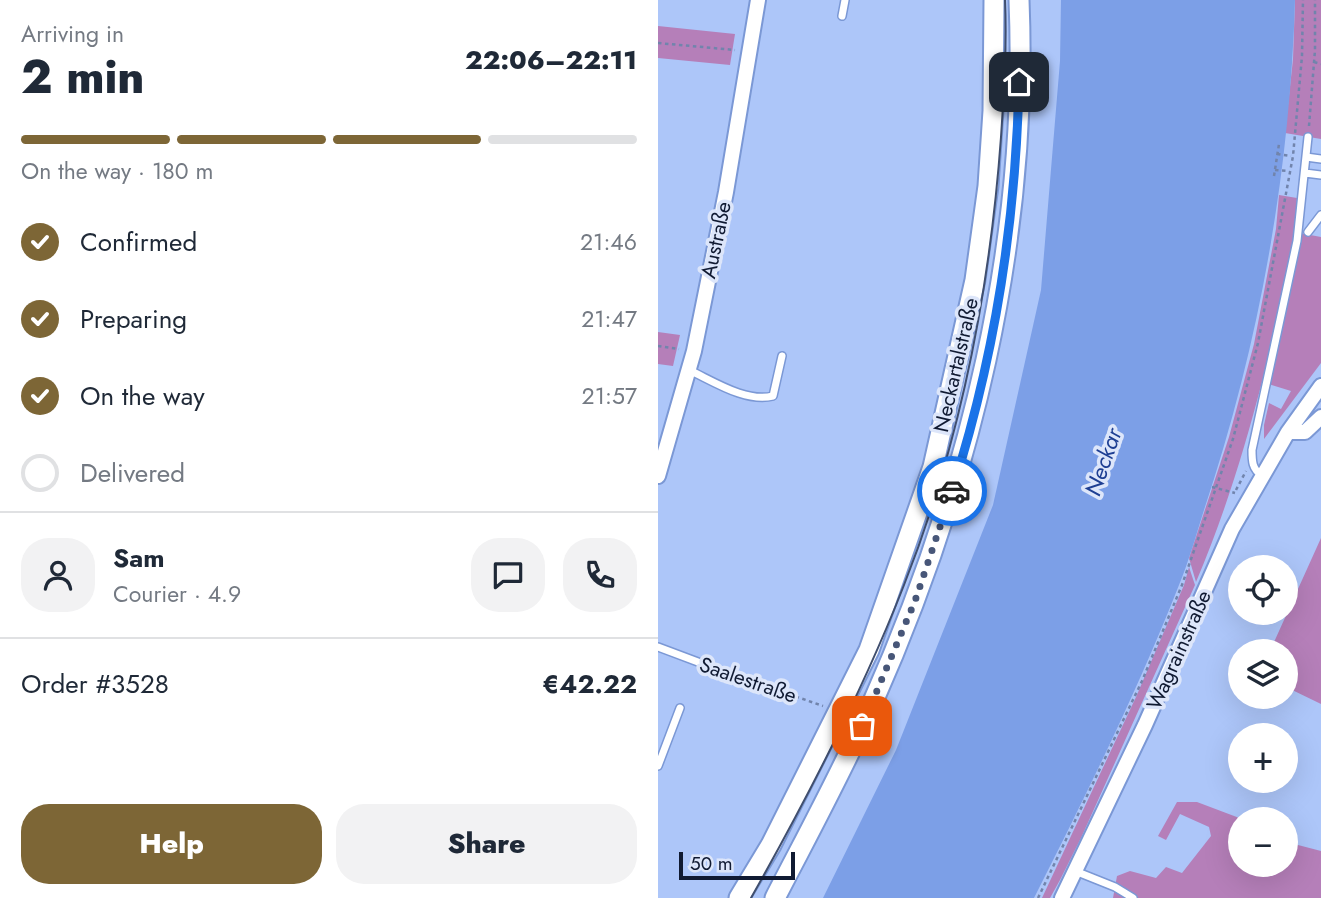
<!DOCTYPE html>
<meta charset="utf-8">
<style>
body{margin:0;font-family:Jost,sans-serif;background:#f2f2f3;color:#1f2937;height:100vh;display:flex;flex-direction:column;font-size:26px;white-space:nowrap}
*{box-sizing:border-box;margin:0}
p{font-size:23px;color:#747a83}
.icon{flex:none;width:38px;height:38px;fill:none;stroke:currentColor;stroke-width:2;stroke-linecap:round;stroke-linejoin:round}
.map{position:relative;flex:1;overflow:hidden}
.side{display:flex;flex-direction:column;background:#fff;width:658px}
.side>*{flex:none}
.tools{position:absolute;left:570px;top:555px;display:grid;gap:14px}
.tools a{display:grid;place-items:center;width:70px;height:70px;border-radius:50%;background:#fff;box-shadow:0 7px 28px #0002;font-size:35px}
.scale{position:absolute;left:21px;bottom:18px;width:116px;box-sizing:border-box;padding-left:7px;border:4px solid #101a32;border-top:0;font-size:19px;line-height:24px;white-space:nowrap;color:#101a32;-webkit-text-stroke:5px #dde6fa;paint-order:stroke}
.pin{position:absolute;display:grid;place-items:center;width:60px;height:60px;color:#fff;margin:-30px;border-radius:14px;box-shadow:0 4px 10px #0006}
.courier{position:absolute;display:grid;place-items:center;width:70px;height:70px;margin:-35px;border:5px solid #1a73e8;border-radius:50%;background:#fff;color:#222;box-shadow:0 2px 9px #0007}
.summary em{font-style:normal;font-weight:800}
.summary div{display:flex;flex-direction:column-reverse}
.summary{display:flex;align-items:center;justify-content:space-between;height:119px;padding:0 21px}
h1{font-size:46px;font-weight:800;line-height:52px}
.bar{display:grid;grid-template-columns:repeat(4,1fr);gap:10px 7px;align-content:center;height:84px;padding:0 21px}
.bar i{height:9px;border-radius:5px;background:#e0e1e3}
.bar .current{background:#7d6636}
.bar p{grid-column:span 4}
.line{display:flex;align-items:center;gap:18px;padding:0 21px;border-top:2px solid #e0e1e3}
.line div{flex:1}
.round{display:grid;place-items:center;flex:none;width:74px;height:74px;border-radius:28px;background:#f2f2f3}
ol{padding:0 21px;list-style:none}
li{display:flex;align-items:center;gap:21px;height:77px}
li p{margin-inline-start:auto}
li .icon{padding:7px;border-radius:50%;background:#7d6636;color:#fff;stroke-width:4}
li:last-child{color:#747a83}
li i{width:38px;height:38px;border:4px solid #e0e1e3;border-radius:50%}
.cta{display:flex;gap:14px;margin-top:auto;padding:14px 21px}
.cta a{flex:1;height:80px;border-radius:28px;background:#7d6636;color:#fff;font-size:28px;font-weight:800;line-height:80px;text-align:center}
.cta a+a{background:#f2f2f3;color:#1f2937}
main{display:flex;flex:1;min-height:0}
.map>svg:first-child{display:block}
</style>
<main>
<section class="side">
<div class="summary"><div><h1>2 min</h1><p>Arriving in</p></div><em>22:06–22:11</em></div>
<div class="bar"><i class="current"></i><i class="current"></i><i class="current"></i><i></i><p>On the way · 180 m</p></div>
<ol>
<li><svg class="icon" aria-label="check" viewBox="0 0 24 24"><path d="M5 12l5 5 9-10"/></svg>Confirmed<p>21:46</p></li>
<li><svg class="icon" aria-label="check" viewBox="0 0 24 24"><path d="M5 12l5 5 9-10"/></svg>Preparing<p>21:47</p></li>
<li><svg class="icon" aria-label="check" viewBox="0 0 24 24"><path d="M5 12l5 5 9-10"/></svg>On the way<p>21:57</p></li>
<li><i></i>Delivered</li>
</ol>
<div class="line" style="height:126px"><a class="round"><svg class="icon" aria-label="person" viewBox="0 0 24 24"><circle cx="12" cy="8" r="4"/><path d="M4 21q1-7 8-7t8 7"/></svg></a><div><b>Sam</b><p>Courier · 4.9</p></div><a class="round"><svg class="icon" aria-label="chat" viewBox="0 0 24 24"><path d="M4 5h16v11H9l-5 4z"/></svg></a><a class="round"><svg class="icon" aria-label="phone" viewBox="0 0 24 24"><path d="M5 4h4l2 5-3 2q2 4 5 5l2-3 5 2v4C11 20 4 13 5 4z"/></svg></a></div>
<div class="line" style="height:91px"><div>Order #3528</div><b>€42.22</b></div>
<div class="cta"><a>Help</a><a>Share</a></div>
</section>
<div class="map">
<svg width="663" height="898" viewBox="0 0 663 898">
<rect width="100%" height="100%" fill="#adc6f9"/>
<path fill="#b57fb9" d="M 637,0 L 663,0 L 663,139 L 627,133 L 635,59 Z
M 0,26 L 77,34 L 72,65 L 0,58 Z
M 621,195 L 639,198 L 636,232 L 663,237 L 663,363 L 606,439 L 606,425 L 611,403 L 623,409 L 633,391 L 604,382 C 586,451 566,516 538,582 L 531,558 L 571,437 L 596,344 L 618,229 Z
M 0,332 L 22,335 L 15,366 L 0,364 Z
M 663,538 L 663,704 L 628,687 L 628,651 L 612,651 Z
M 531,567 L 537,585 L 423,838 L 402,880 L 392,898 L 384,898 L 478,697 L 526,585 Z
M 519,802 L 539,802 L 584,819 L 583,864 L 628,864 L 628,843 L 636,847 L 640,845 L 663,851 L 663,898 L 455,898 L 459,876 L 472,871 L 498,878 L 508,867 L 524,873 L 553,836 L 551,827 L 522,814 L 508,840 L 500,836 Z"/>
<path fill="#7c9fe7" d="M 403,0 L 637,0 C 632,173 601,345 546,510 C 538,535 531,561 521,585 C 479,692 428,795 376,898 L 165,898 L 238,750 L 335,505 L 383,290 L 402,61 Z"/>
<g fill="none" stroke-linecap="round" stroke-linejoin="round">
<g stroke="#7b98d5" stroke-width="10">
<path id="service" d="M 184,16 L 187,0
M 648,157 L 663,159
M 647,173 L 663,175
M 650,232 L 663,215
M 31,370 C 55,381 88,403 115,396 L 124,356
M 604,475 C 594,470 594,460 594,450 L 639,241 L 650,137
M 0,647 L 56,668
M 0,766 L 22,708
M 417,871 L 457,887 L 475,898"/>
</g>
<g stroke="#7b98d5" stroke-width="18">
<path id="minor" d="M 630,432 L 647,432 L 663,417
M 0,476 L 36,351 L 68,192 L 100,0
M 404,898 L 487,725 L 574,529 L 630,432 L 663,386"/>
</g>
<g stroke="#7b98d5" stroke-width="23">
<path id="secondary" d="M 81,898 L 113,845 L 211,650 L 275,467 L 317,280 L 330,186 L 335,111 L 336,0
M 117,898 C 150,834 185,770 214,704 C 312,484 371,241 361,0"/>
</g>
<path stroke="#7184ac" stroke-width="2.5" stroke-dasharray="3.5 3.5" stroke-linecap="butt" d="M 0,43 L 77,50
M 656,62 L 663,64
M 651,126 L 657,50 L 657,0
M 619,154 L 633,156
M 617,170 L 631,171
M 616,176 L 621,144
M 0,346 L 21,349
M 554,487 L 577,493
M 578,490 L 588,471
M 65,671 L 165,706
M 380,898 L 484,681 L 524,585 L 575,439 L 600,343 L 635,156 L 644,56 L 645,0"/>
<use href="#service" stroke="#fff" stroke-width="7"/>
<use href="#minor" stroke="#fff" stroke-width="14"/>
<use href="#secondary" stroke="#fff" stroke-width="19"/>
<path stroke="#404f6f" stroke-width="2" d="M 93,898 C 150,797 204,693 246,585 C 302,443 332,289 343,137 C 346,92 349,46 347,0"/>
</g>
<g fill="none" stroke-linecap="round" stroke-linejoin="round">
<path stroke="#475678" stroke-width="7" stroke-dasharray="0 12.6" d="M 204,726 L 257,601 L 294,491"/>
<path stroke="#1a73e8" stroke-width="9" d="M 294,491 C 336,360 358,220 361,82"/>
</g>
<g text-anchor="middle" stroke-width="7" stroke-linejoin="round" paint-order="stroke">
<g font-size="21" fill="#101a32" stroke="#dde6fa">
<text transform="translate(58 240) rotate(-78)" y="7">Austraße</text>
<text transform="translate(298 365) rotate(-77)" y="7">Neckartalstraße</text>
<text transform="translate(521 650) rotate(-66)" y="7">Wagrainstraße</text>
<text transform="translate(90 680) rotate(19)" y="7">Saalestraße</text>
</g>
<g font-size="23" font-style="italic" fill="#1e3f93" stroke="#dde6fa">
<text transform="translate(445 462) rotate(-71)" y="8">Neckar</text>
</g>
</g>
</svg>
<div class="tools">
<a><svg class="icon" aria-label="locate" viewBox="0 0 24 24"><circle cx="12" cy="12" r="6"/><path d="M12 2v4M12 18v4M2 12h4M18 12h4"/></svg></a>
<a><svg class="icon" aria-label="layers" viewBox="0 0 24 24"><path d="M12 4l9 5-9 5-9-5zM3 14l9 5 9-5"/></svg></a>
<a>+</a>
<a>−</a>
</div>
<div class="scale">50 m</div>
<div class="pin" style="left:204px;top:726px;background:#ea580c"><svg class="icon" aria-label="bag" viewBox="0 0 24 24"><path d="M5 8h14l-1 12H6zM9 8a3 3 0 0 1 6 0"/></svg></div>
<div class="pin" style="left:361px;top:82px;background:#1f2937"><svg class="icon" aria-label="home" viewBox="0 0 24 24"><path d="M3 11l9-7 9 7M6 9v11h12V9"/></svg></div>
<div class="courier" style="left:294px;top:491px"><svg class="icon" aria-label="car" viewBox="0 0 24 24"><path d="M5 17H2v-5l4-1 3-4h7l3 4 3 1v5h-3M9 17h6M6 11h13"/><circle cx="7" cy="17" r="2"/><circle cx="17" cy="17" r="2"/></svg></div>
</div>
</main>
